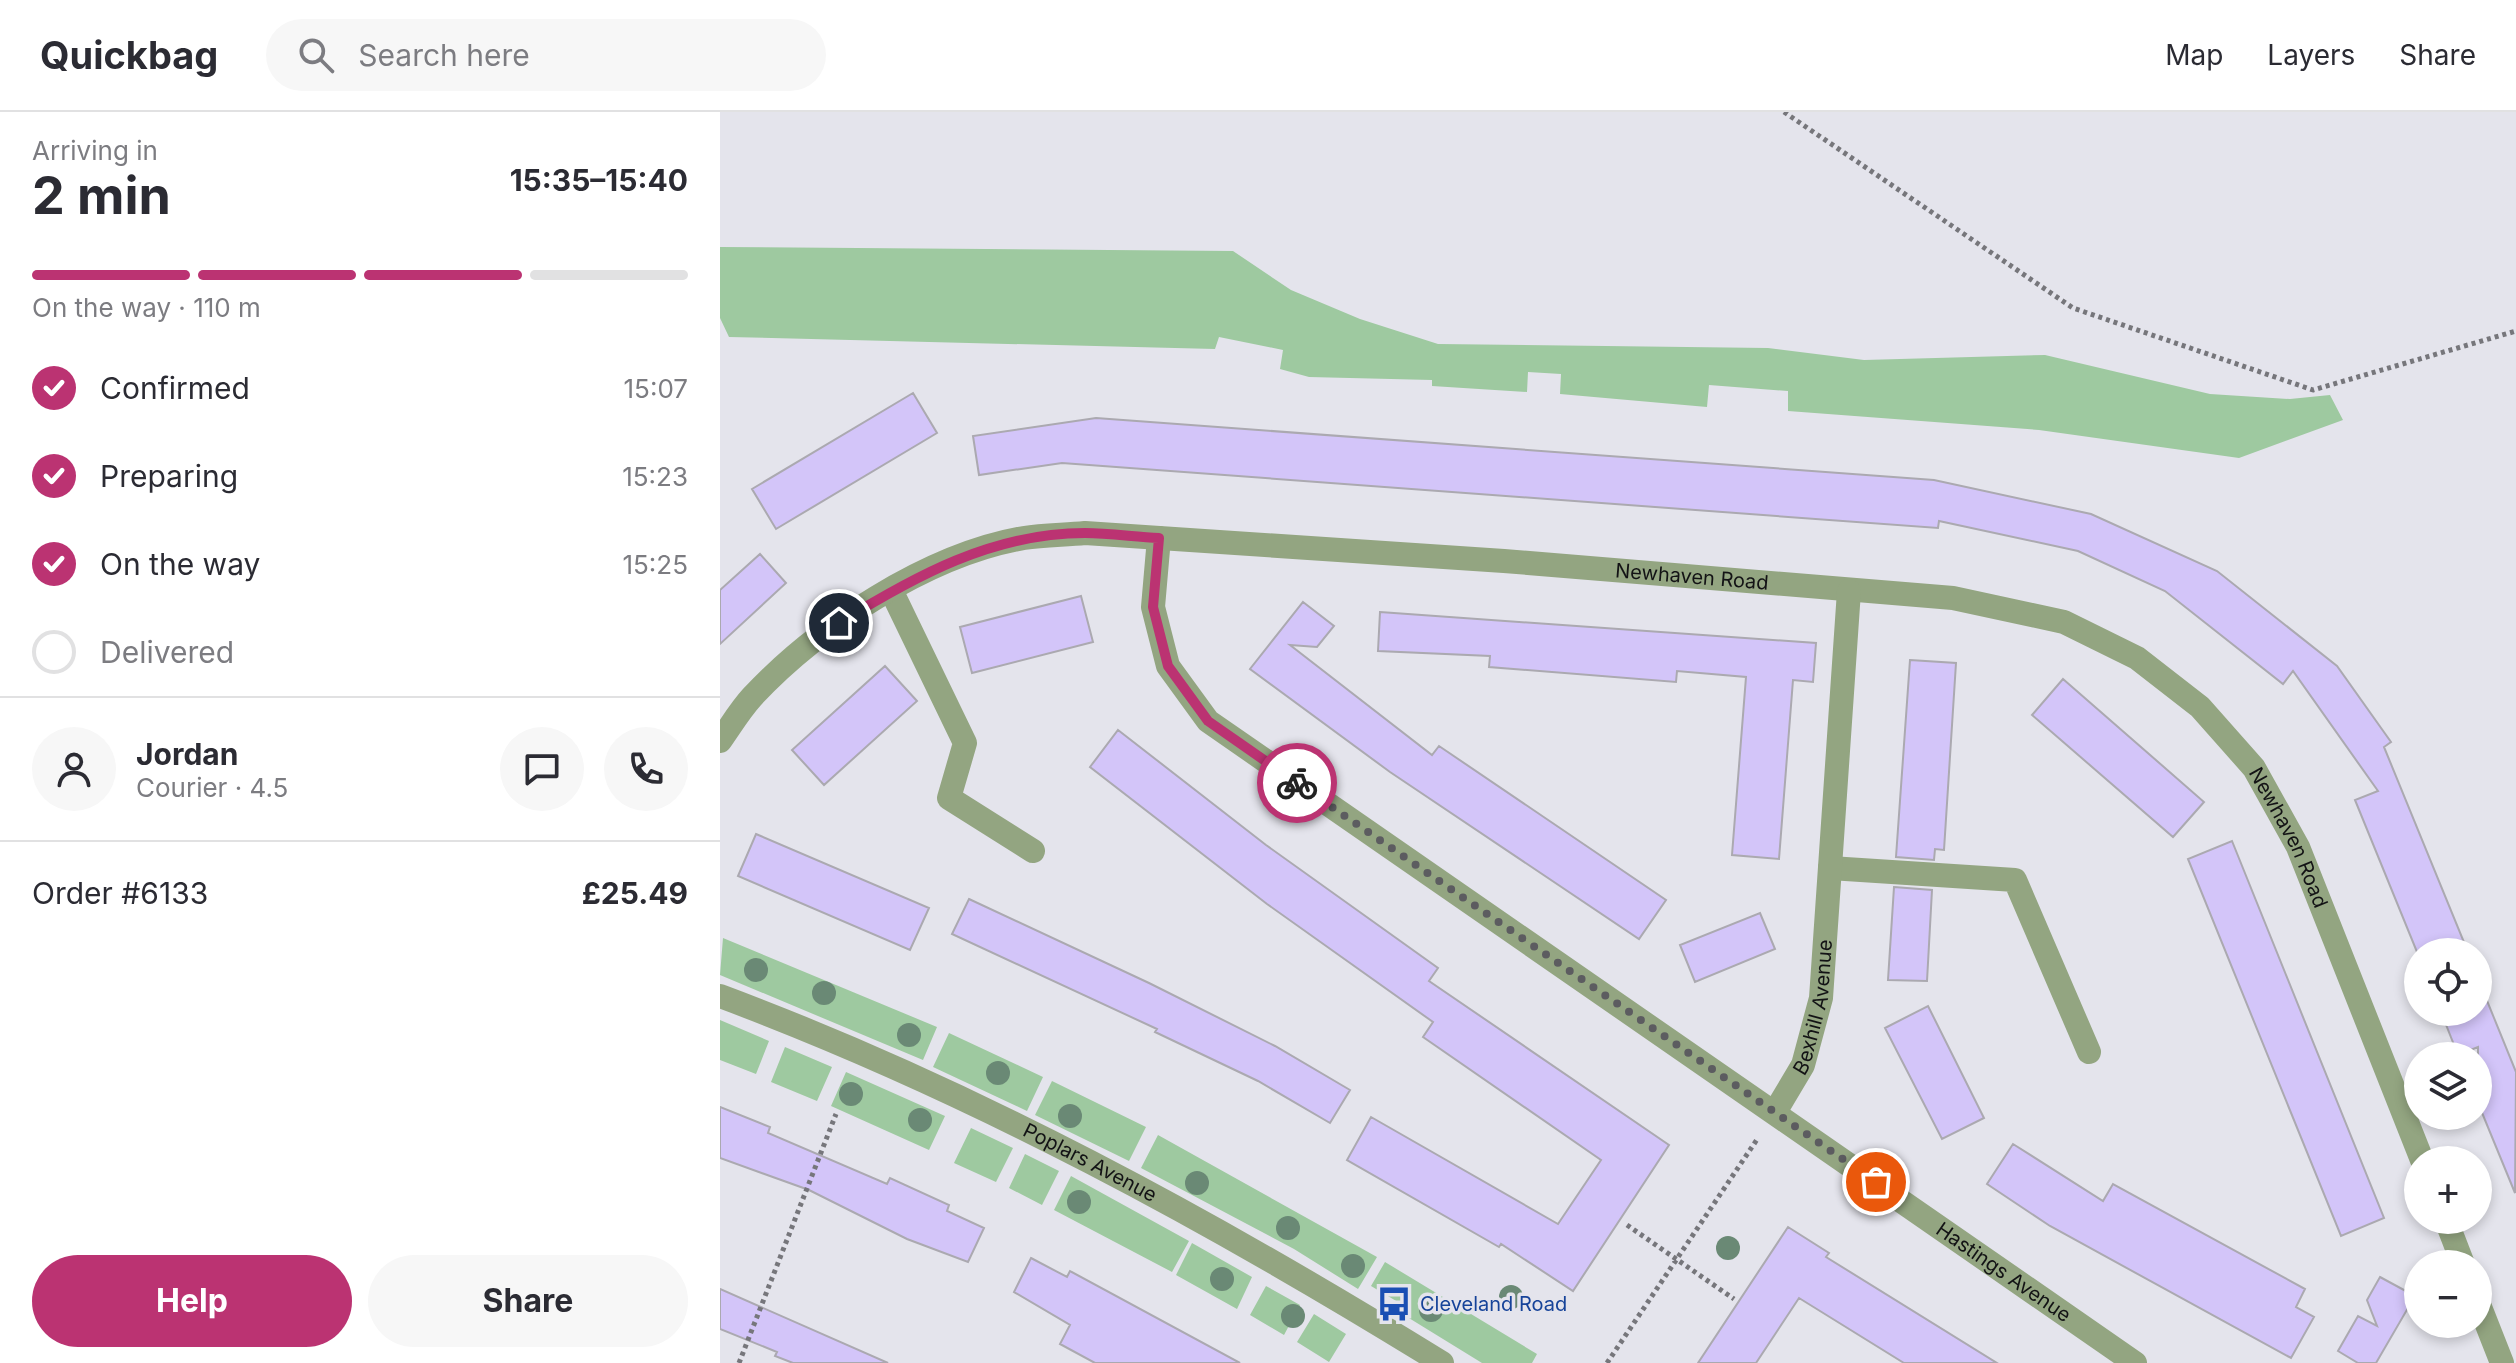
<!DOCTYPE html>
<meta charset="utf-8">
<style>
body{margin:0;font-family:Inter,sans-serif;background:#f7f7f7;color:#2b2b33;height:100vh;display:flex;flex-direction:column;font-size:30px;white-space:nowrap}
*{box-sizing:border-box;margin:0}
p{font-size:26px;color:#7c7c81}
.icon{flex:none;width:44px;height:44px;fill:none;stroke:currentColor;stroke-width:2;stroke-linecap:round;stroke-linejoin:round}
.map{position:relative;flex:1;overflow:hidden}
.drawer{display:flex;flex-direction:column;background:#fff;width:720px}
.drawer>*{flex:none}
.controls{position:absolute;left:1684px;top:826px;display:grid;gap:16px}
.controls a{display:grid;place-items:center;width:88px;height:88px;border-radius:50%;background:#fff;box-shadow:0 4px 12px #0003;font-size:40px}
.pin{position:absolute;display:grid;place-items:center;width:68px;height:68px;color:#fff;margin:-34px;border:4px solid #fff;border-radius:50%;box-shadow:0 2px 8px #0007}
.courier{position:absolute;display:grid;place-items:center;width:80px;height:80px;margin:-40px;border:6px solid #bb3372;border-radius:50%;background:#fff;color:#222;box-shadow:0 2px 10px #0007}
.headline em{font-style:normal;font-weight:700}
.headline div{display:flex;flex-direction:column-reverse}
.headline{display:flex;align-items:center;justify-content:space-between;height:136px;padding:0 32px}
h1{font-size:52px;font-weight:700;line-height:60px}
.bar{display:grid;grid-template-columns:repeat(4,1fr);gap:12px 8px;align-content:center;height:96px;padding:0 32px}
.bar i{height:10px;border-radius:6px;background:#e1e1e2}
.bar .selected{background:#bb3372}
.bar p{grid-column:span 4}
.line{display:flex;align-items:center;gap:20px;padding:0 32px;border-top:2px solid #e1e1e2}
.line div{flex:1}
.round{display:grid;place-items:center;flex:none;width:84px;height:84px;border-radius:42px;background:#f7f7f7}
ol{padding:0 32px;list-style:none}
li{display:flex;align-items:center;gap:24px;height:88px}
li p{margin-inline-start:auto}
li .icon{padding:8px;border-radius:50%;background:#bb3372;color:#fff;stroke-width:4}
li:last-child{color:#7c7c81}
li i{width:44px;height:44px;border:4px solid #e1e1e2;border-radius:50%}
.button{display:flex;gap:16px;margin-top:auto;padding:16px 32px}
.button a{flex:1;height:92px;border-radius:48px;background:#bb3372;color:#fff;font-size:32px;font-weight:700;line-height:92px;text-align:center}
.button a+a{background:#f7f7f7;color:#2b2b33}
header{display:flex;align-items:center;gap:48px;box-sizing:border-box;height:112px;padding:0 40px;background:#fff;border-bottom:2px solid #e1e1e2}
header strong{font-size:38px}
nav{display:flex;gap:44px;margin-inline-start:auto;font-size:28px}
.search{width:560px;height:72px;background:#f7f7f7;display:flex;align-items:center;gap:20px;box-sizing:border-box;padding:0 28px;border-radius:44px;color:#7c7c81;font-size:30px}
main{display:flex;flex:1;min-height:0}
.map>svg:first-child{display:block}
</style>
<header>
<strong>Quickbag</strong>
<div class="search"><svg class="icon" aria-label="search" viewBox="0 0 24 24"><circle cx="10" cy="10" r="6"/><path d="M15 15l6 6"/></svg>Search here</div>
<nav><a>Map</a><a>Layers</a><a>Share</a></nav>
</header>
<main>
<section class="drawer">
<div class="headline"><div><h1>2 min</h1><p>Arriving in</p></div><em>15:35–15:40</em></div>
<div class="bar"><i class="selected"></i><i class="selected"></i><i class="selected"></i><i></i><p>On the way · 110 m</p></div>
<ol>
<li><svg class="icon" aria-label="check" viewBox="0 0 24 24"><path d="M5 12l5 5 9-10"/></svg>Confirmed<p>15:07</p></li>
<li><svg class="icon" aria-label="check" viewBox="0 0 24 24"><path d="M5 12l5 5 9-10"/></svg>Preparing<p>15:23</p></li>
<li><svg class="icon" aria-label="check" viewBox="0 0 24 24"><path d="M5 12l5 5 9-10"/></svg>On the way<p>15:25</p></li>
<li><i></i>Delivered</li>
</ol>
<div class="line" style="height:144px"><a class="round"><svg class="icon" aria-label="person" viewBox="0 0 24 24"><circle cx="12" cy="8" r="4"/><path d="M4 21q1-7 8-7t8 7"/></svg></a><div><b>Jordan</b><p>Courier · 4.5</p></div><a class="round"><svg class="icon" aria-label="chat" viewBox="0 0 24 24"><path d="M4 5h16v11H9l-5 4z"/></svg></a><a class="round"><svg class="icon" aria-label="phone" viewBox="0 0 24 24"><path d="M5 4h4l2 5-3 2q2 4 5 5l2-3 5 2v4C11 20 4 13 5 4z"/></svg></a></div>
<div class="line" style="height:104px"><div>Order #6133</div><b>£25.49</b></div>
<div class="button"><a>Help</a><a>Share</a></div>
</section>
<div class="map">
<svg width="1796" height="1251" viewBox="0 0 1796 1251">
<rect width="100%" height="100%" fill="#e4e4ec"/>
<path fill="#9ec9a0" d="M 0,135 L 513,139 L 571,178 L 640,207 L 718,232 L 1048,236 L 1144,248 L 1325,243 L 1490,282 L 1570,287 L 1610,283 L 1623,308 L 1519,346 L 1319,318 L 1068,299 L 1068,279 L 989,273 L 987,295 L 840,282 L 841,262 L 808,260 L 807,280 L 712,274 L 712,268 L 589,265 L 560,257 L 563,238 L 499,225 L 495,237 L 9,225 L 0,206 Z
M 3,826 L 217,915 L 203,948 L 0,863 Z
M 0,908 L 49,929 L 36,962 L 0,948 Z
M 229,921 L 323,965 L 307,999 L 213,955 Z
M 65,935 L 112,955 L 97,989 L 51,970 Z
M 126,960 L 225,1004 L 209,1038 L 111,994 Z
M 332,969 L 426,1015 L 409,1049 L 315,1003 Z
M 251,1016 L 293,1036 L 276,1070 L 234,1051 Z
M 438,1023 L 657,1145 L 638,1177 L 574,1137 L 421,1056 Z
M 305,1042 L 339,1059 L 322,1093 L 289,1076 Z
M 351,1064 L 469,1129 L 452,1160 L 334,1098 Z
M 472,1131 L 532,1165 L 517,1197 L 456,1163 Z
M 665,1150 L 817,1242 L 812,1251 L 762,1251 L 684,1203 L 688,1196 L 651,1174 Z
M 546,1174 L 580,1193 L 564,1223 L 530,1203 Z
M 594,1202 L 626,1222 L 609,1250 L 577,1230 Z"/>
<path fill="#d3c5f9" stroke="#aba9b0" stroke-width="2" d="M 193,281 L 217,321 L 56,417 L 32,377 Z
M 376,306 L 1214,368 L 1371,402 L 1497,459 L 1617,554 L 1671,630 L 1664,635 L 1748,840 L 1697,840 L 1635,688 L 1658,679 L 1573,559 L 1563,572 L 1445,479 L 1358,439 L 1219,409 L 1218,416 L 342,351 L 259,363 L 253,324 Z
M 40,442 L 66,471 L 0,532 L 0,478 Z
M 361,484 L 373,530 L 252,561 L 240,515 Z
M 583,490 L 614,514 L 597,535 L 570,533 L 712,643 L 719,634 L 946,788 L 919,827 L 670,660 L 530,557 Z
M 660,500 L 1096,531 L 1093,570 L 1073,568 L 1059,747 L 1012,743 L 1026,565 L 957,559 L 956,570 L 769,555 L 770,544 L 658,539 Z
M 1190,548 L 1236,551 L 1224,738 L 1215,737 L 1214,748 L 1176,745 Z
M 165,554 L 197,589 L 104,673 L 72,638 Z
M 1343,567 L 1484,690 L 1453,725 L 1312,603 Z
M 398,618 L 546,733 L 718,856 L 709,869 L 949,1033 L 853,1179 L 781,1132 L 779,1135 L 627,1048 L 651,1005 L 838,1112 L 881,1048 L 703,925 L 713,910 L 547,792 L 370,655 Z
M 36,722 L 209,796 L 190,838 L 18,764 Z
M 1512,729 L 1664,1106 L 1621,1124 L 1468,747 Z
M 1174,775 L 1212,778 L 1207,869 L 1168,868 Z
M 249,787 L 429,871 L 555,934 L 630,978 L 610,1011 L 538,969 L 435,920 L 437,917 L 232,822 Z
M 1040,801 L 1055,837 L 975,870 L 960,833 Z
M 1759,869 L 1796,960 L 1795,1081 L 1758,991 L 1758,935 L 1738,943 L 1721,900 L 1758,900 Z
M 1208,894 L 1264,1006 L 1222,1027 L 1165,916 Z
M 0,995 L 50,1015 L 48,1021 L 167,1072 L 170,1066 L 229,1093 L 227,1099 L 264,1116 L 248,1150 L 187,1127 L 89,1078 L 0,1046 Z
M 1293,1032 L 1383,1089 L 1393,1072 L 1585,1177 L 1576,1195 L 1594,1205 L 1571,1246 L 1330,1114 L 1267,1072 Z
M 1068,1115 L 1109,1141 L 1106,1145 L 1277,1251 L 1184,1251 L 1079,1186 L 1036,1251 L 978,1251 Z
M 311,1146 L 347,1165 L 350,1159 L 520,1251 L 375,1251 L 340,1232 L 350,1213 L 294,1180 Z
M 1660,1165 L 1695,1184 L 1656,1251 L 1638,1251 L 1618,1239 L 1638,1204 L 1657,1214 L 1647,1188 Z
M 0,1177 L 168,1251 L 73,1251 L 55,1244 L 57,1240 L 0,1217 Z"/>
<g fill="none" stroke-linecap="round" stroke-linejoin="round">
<path stroke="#76767b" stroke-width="5" stroke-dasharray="4 4" stroke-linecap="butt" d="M 1064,0 L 1353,196 L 1593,278 L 1796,219
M 907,1113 L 1014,1187
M 19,1251 L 116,1002
M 887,1251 L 1038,1026"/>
<g stroke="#93a581" stroke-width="24">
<path id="s1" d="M 439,426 L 433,495 L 448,554 L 488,609 L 1415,1251"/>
<path d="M 171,478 L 245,631 L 229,686 L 313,739"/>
<path id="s2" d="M 0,629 C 10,615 20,598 32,585 C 97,515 209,442 304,426 C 324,423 345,423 365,421 L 784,449 L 1233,486 L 1344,510 L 1417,546 L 1480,595 L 1534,656 L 1578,735 L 1702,1048"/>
<path d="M 1110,756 L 1295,768 L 1369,940"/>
<path id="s3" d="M 0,884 C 252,978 494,1110 722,1251"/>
<path id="s4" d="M 1055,1000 L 1083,953 L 1101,886 L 1129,479"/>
<path d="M 1726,1108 L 1743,1152"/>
<path d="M 1758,1190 L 1782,1251"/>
</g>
</g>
<g fill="#6a8975">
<circle cx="36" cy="858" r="12"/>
<circle cx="104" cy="881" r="12"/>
<circle cx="189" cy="923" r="12"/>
<circle cx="278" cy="961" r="12"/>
<circle cx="131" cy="982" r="12"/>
<circle cx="350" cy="1004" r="12"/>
<circle cx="200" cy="1008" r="12"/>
<circle cx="477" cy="1071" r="12"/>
<circle cx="359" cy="1090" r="12"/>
<circle cx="568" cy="1116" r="12"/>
<circle cx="1008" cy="1136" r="12"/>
<circle cx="633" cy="1154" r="12"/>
<circle cx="502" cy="1167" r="12"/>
<circle cx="791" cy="1185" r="12"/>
<circle cx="711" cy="1198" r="12"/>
<circle cx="573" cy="1204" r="12"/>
</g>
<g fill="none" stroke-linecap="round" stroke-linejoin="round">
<path stroke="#5c5c60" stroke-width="8" stroke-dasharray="0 14.4" d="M 577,671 L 1156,1070"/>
<path stroke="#bb3372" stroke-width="10" d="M 119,511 C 195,464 273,421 365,421 C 390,421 415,425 439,426 L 433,495 L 448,554 L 488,609 L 577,671"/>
</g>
<defs>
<g id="bus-bare" transform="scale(2.76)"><path d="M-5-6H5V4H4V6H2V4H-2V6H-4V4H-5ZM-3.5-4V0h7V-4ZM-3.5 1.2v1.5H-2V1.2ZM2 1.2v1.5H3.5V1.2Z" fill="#1a4fb4" stroke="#e4e4ec" stroke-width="2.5" paint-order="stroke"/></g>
</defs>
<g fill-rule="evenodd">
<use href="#bus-bare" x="674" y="1192"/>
</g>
<g text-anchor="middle" stroke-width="7" stroke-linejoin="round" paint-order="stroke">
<g font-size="20" fill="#131315" stroke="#e4e4ec">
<text dy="7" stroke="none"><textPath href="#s2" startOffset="1044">Newhaven Road</textPath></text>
<text dy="7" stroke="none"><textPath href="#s2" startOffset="1740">Newhaven Road</textPath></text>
<text dy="7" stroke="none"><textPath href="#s4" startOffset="114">Bexhill Avenue</textPath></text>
<text dy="7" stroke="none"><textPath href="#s3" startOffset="406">Poplars Avenue</textPath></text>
<text dy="7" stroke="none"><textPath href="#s1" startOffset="1166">Hastings Avenue</textPath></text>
</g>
<g font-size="20" fill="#164399" stroke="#e4e4ec" text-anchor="start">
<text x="700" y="1199">Cleveland Road</text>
</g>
</g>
</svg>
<div class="controls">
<a><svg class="icon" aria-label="locate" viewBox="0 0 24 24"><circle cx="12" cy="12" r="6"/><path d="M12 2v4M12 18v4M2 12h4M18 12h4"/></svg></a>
<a><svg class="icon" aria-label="layers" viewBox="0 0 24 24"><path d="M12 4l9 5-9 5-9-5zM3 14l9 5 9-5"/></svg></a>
<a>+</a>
<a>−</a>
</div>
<div class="pin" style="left:1156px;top:1070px;background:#ea580c"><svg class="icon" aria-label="bag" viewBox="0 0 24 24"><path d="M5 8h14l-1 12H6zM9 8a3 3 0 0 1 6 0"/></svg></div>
<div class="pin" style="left:119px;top:511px;background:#1f2937"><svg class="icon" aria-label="home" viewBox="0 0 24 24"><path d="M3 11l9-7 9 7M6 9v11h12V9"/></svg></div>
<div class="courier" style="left:577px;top:671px"><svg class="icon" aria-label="bike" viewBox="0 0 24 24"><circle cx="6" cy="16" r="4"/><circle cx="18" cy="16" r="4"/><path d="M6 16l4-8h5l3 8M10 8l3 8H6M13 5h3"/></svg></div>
</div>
</main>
